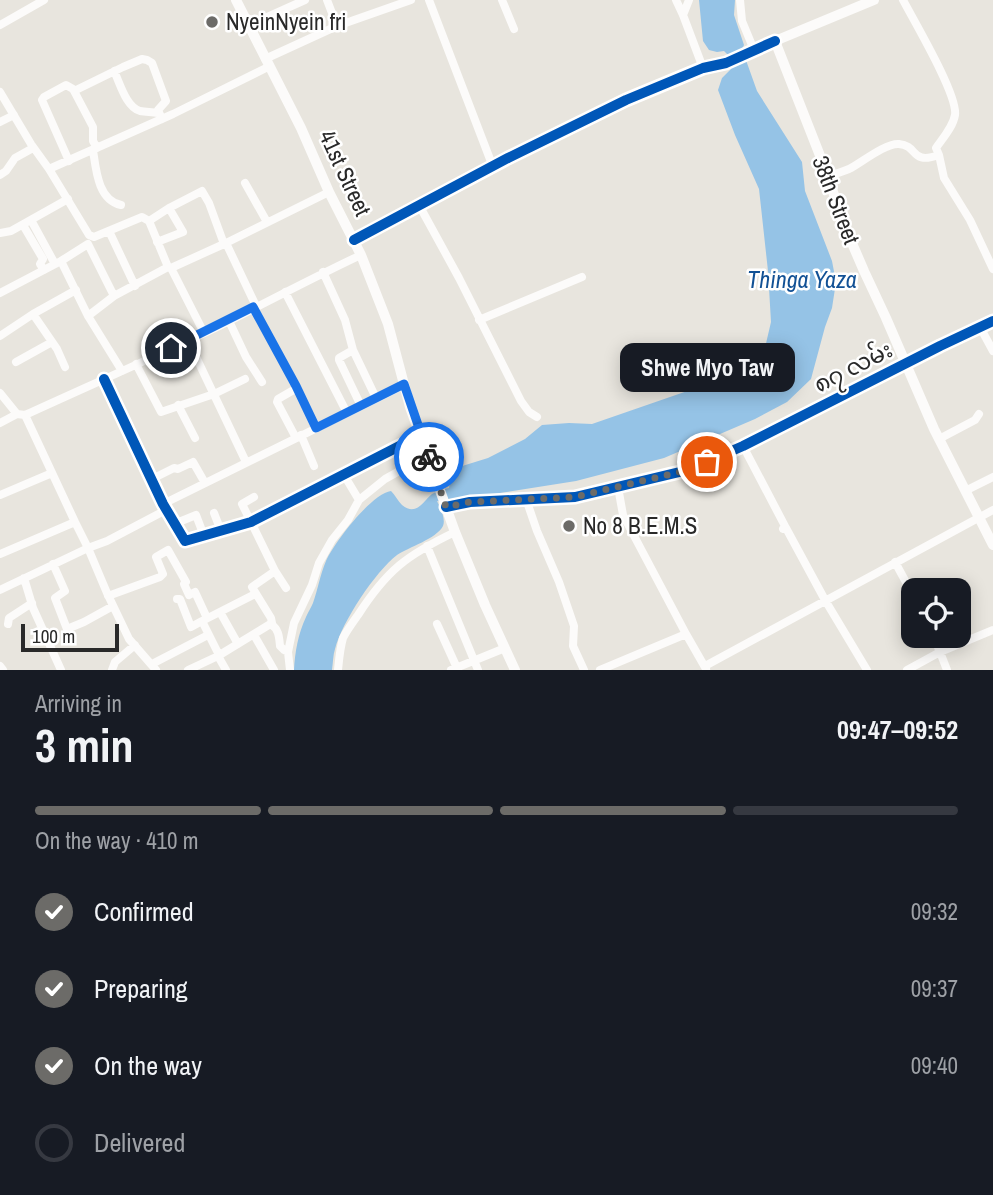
<!DOCTYPE html>
<meta charset="utf-8">
<style>
body{margin:0;font-family:"Archivo Narrow","Noto Sans Myanmar",sans-serif;background:#242831;color:#f1f3f6;height:100vh;display:flex;flex-direction:column;font-size:26px;white-space:nowrap}
*{box-sizing:border-box;margin:0}
p{font-size:23px;color:#9ea1a6}
.icon{flex:none;width:38px;height:38px;fill:none;stroke:currentColor;stroke-width:2;stroke-linecap:round;stroke-linejoin:round}
.map{position:relative;height:670px;overflow:hidden}
.side{display:flex;flex-direction:column;background:#171b24;flex:1}
.side>*{flex:none}
.fabs{position:absolute;left:901px;top:578px;display:grid;gap:14px}
.fabs a{display:grid;place-items:center;width:70px;height:70px;border-radius:14px;background:#171b24;box-shadow:0 4px 18px #0003;font-size:35px}
.scale{position:absolute;left:21px;bottom:18px;width:98px;box-sizing:border-box;padding-left:7px;border:4px solid #292929;border-top:0;font-size:19px;line-height:24px;white-space:nowrap;color:#292929;-webkit-text-stroke:5px #fff;paint-order:stroke}
.pin{position:absolute;display:grid;place-items:center;width:60px;height:60px;color:#fff;margin:-30px;border:4px solid #fff;border-radius:50%;box-shadow:0 2px 7px #0007}
.courier{position:absolute;display:grid;place-items:center;width:70px;height:70px;margin:-35px;border:5px solid #1a73e8;border-radius:50%;background:#fff;color:#222;box-shadow:0 2px 9px #0007}
.bubble{position:absolute;height:49px;border-radius:14px;background:#171b24;box-shadow:0 4px 18px #0003;font-size:23px;font-weight:700;line-height:49px;text-align:center}
.headline em{font-style:normal;font-weight:700}
.headline div{display:flex;flex-direction:column-reverse}
.headline{display:flex;align-items:center;justify-content:space-between;height:119px;padding:0 35px}
h1{font-size:46px;font-weight:700;line-height:52px}
.bar{display:grid;grid-template-columns:repeat(4,1fr);gap:10px 7px;align-content:center;height:84px;padding:0 35px}
.bar i{height:9px;border-radius:5px;background:#363941}
.bar .current{background:#6c6b68}
.bar p{grid-column:span 4}
ol{padding:0 35px;list-style:none}
li{display:flex;align-items:center;gap:21px;height:77px}
li p{margin-inline-start:auto}
li .icon{padding:7px;border-radius:50%;background:#6c6b68;color:#fff;stroke-width:4}
li:last-child{color:#9ea1a6}
li i{width:38px;height:38px;border:4px solid #363941;border-radius:50%}
.map>svg:first-child{display:block}
</style>
<div class="map">
<svg width="993" height="670" viewBox="0 0 993 670">
<rect width="100%" height="100%" fill="#e8e5de"/>
<path fill="#95c3e6" d="M 699,0 L 735,0 L 734,15 L 744,45 L 742,49 L 757,91 L 802,162 L 805,191 L 832,261 L 836,282 L 832,308 L 825,327 L 811,379 L 787,402 L 755,419 L 664,458 L 576,481 L 500,493 L 453,503 L 437,501 C 440,507 446,519 443,526 C 436,539 409,547 397,555 C 375,572 342,622 335,649 C 333,655 333,663 332,670 L 294,670 C 295,652 298,634 306,617 C 308,612 311,608 313,603 C 318,589 320,575 326,561 C 334,543 371,494 391,491 C 395,495 398,501 402,505 C 417,517 424,500 432,494 C 437,491 444,489 449,488 L 451,477 L 459,467 L 488,458 L 525,439 L 542,425 L 569,423 L 592,424 L 722,379 L 744,365 L 759,360 L 764,352 L 771,322 L 768,271 L 759,189 L 735,135 L 718,90 L 722,78 L 731,69 L 728,55 L 724,51 L 717,52 L 709,50 L 703,41 Z"/>
<g fill="none" stroke-linecap="round" stroke-linejoin="round">
<path stroke="#fcfbfa" stroke-width="8" d="M 327,0 L 337,26
M 429,0 L 493,167
M 502,0 L 514,29
M 676,0 L 683,15 L 703,68
M 740,0 L 742,21 L 754,50
M 683,15 L 689,0
M 0,25 L 44,0
M 249,25 L 305,0
M 265,59 L 337,26 L 411,0
M 114,71 C 120,83 126,107 140,111 C 146,112 152,112 158,113
M 74,91 L 123,67 L 142,59 L 147,60 L 152,63 L 166,101 L 158,110 L 162,119
M 0,92 L 31,144 L 49,169 L 89,235 L 94,237 L 142,217 L 149,221 L 168,267
M 0,122 L 14,115
M 93,150 C 96,170 98,200 121,205
M 939,155 L 944,178 L 970,220 L 993,269
M 69,161 L 42,100 L 44,97 L 66,85 L 73,89 L 93,127 L 93,141 L 97,148
M 49,169 L 173,114 L 270,66
M 0,175 L 6,171 L 15,158 L 33,148
M 828,176 C 835,174 842,172 849,169 C 861,163 885,143 899,144 C 919,146 910,165 939,155 L 936,148 C 943,138 953,127 955,115 C 958,95 914,21 903,0
M 245,183 L 267,222
M 419,205 L 459,278 L 521,401 L 529,412 L 537,417
M 31,220 L 55,264
M 149,221 L 169,208 L 202,191 L 209,203 L 224,244
M 23,225 L 43,259 L 40,264 L 44,270
M 109,231 L 135,286
M 0,233 L 11,231 L 68,199
M 354,240 L 508,158 L 626,100 L 703,68 L 726,63 L 775,41
M 157,242 L 183,232 L 169,208
M 226,243 L 256,306
M 61,261 L 88,316 L 122,371
M 171,268 L 204,333
M 323,272 L 345,320 L 353,350 L 376,398
M 285,292 L 347,413
M 0,293 L 61,261 L 88,244 L 114,296
M 253,307 L 296,386 L 316,428
M 33,314 L 57,349 L 65,367
M 88,316 L 114,296 L 168,267 L 171,268 L 224,244 L 329,192
M 479,320 L 582,277
M 229,321 L 246,357 L 262,382
M 980,327 L 993,351
M 0,336 L 33,314 L 76,290
M 188,340 L 246,462
M 353,350 L 339,358 L 339,360 L 361,406
M 16,362 L 52,342
M 136,364 L 161,412 L 214,394 L 245,379
M 104,379 L 163,504 L 185,541 L 251,522 L 421,435
M 0,393 L 17,414
M 178,405 L 195,438
M 25,415 L 75,522 L 88,548 L 107,593 L 129,639 L 156,670
M 0,423 L 17,414 L 25,415 C 86,387 148,360 209,331 C 260,306 310,279 361,255
M 301,435 L 314,466
M 296,438 L 277,402 L 278,399 L 297,388
M 939,439 L 975,420 L 979,414
M 743,446 L 786,528 L 783,529
M 344,475 L 359,500 L 385,479 L 428,455
M 152,479 L 174,468 L 178,469 L 193,462 L 205,483
M 618,487 L 623,515 L 686,634
M 965,491 L 993,477
M 0,495 L 52,473
M 526,499 L 537,531 L 559,582 L 574,626 L 573,646 L 584,670
M 163,504 L 404,385
M 446,507 L 470,502 L 575,497 L 688,470 L 743,446 L 940,346 L 993,321
M 214,513 L 221,531
M 251,522 L 242,504 L 254,497
M 174,524 L 196,515 L 204,536
M 786,528 L 825,600 L 867,670
M 427,546 L 478,670
M 0,554 L 75,522
M 895,562 L 914,597
M 53,564 L 65,591 L 55,598 L 67,629 L 84,622 L 113,606
M 275,571 L 286,588
M 24,578 L 33,608 L 61,670
M 0,590 L 88,548 L 107,541 L 166,510
M 108,596 L 160,577 L 163,574 L 156,557 L 168,550 L 186,582 L 184,584 L 189,595 L 195,592 L 207,618
M 177,599 L 180,599 L 191,627 L 202,621
M 220,612 L 238,644
M 8,624 L 9,618 L 32,603
M 271,624 C 279,630 279,636 280,646 L 284,650 L 288,652
M 437,624 L 457,668
M 254,635 L 274,670
M 933,635 L 940,652 L 993,630
M 219,655 L 202,621 L 255,594
M 218,656 L 226,670
M 152,664 L 208,635
M 0,666 L 3,670
M 705,666 L 993,510
M 112,670 L 115,662 L 135,645
M 188,670 L 218,656 L 272,623 L 271,618 L 252,587 L 275,571 L 251,522
M 290,670 L 288,652 L 294,623 L 312,585 L 319,563 L 332,540 L 348,520 L 359,500
M 338,670 C 339,660 340,648 343,638 C 347,630 353,622 358,615 C 387,570 407,555 455,532
M 451,670 L 505,648
M 600,670 L 686,634 L 706,669
M 907,670 L 940,652 L 947,670"/>
<path stroke="#fcfbfa" stroke-width="10" d="M 236,0 L 301,128 L 329,192 L 361,255 L 388,324 L 410,407 L 455,532 L 485,605 L 515,670
M 874,0 L 775,41 L 828,176 L 842,220 L 864,271 L 886,318 L 934,429 L 993,545"/>
<g stroke="#fff" stroke-width="15">
<path id="cycleway" d="M 354,240 L 508,158 L 626,100 L 703,68 L 726,63 L 775,41
M 104,379 L 163,504 L 185,541 L 251,522 L 421,435
M 446,507 L 470,502 L 575,497 L 688,470 L 743,446 L 940,346 L 993,321"/>
</g>
<use href="#cycleway" stroke="#0057b8" stroke-width="10"/>
</g>
<g fill="none" stroke-linecap="round" stroke-linejoin="round">
<path stroke="#6c6b68" stroke-width="7" stroke-dasharray="0 12.6" d="M 429,457 L 446,507 L 470,502 L 575,497 L 688,470 L 707,462"/>
<path stroke="#1a73e8" stroke-width="9" d="M 171,348 L 253,307 L 296,386 L 316,428 L 404,384 L 429,457"/>
</g>
<g fill="#6c6b68" stroke="#fff" stroke-width="2.5">
<circle cx="212" cy="22" r="7"/>
<circle cx="569" cy="526" r="7"/>
</g>
<g text-anchor="middle" stroke-width="5" stroke-linejoin="round" paint-order="stroke">
<g font-size="23" fill="#292929" stroke="#fff" text-anchor="start">
<text x="226" y="30">NyeinNyein fri</text>
<text x="583" y="534">No 8 B.E.M.S</text>
</g>
<g font-size="23" fill="#292929" stroke="#fff">
<text transform="translate(345 173) rotate(65)" y="8">41st Street</text>
<text transform="translate(836 200) rotate(69)" y="8">38th Street</text>
<text transform="translate(853 367) rotate(-27)" y="8">၈၇ လမ်း</text>
</g>
<g font-size="24" font-style="italic" fill="#125195" stroke="#fff">
<text x="802" y="288">Thinga Yaza</text>
</g>
</g>
</svg>
<div class="fabs">
<a><svg class="icon" aria-label="locate" viewBox="0 0 24 24"><circle cx="12" cy="12" r="6"/><path d="M12 2v4M12 18v4M2 12h4M18 12h4"/></svg></a>
</div>
<div class="scale">100 m</div>
<div class="pin" style="left:707px;top:462px;background:#ea580c"><svg class="icon" aria-label="bag" viewBox="0 0 24 24"><path d="M5 8h14l-1 12H6zM9 8a3 3 0 0 1 6 0"/></svg></div>
<div class="pin" style="left:171px;top:348px;background:#1f2937"><svg class="icon" aria-label="home" viewBox="0 0 24 24"><path d="M3 11l9-7 9 7M6 9v11h12V9"/></svg></div>
<div class="courier" style="left:429px;top:457px"><svg class="icon" aria-label="bike" viewBox="0 0 24 24"><circle cx="6" cy="16" r="4"/><circle cx="18" cy="16" r="4"/><path d="M6 16l4-8h5l3 8M10 8l3 8H6M13 5h3"/></svg></div>
<div class="bubble" style="left:620px;top:343px;width:175px">Shwe Myo Taw</div>
</div>
<section class="side">
<div class="headline"><div><h1>3 min</h1><p>Arriving in</p></div><em>09:47–09:52</em></div>
<div class="bar"><i class="current"></i><i class="current"></i><i class="current"></i><i></i><p>On the way · 410 m</p></div>
<ol>
<li><svg class="icon" aria-label="check" viewBox="0 0 24 24"><path d="M5 12l5 5 9-10"/></svg>Confirmed<p>09:32</p></li>
<li><svg class="icon" aria-label="check" viewBox="0 0 24 24"><path d="M5 12l5 5 9-10"/></svg>Preparing<p>09:37</p></li>
<li><svg class="icon" aria-label="check" viewBox="0 0 24 24"><path d="M5 12l5 5 9-10"/></svg>On the way<p>09:40</p></li>
<li><i></i>Delivered</li>
</ol>
</section>
